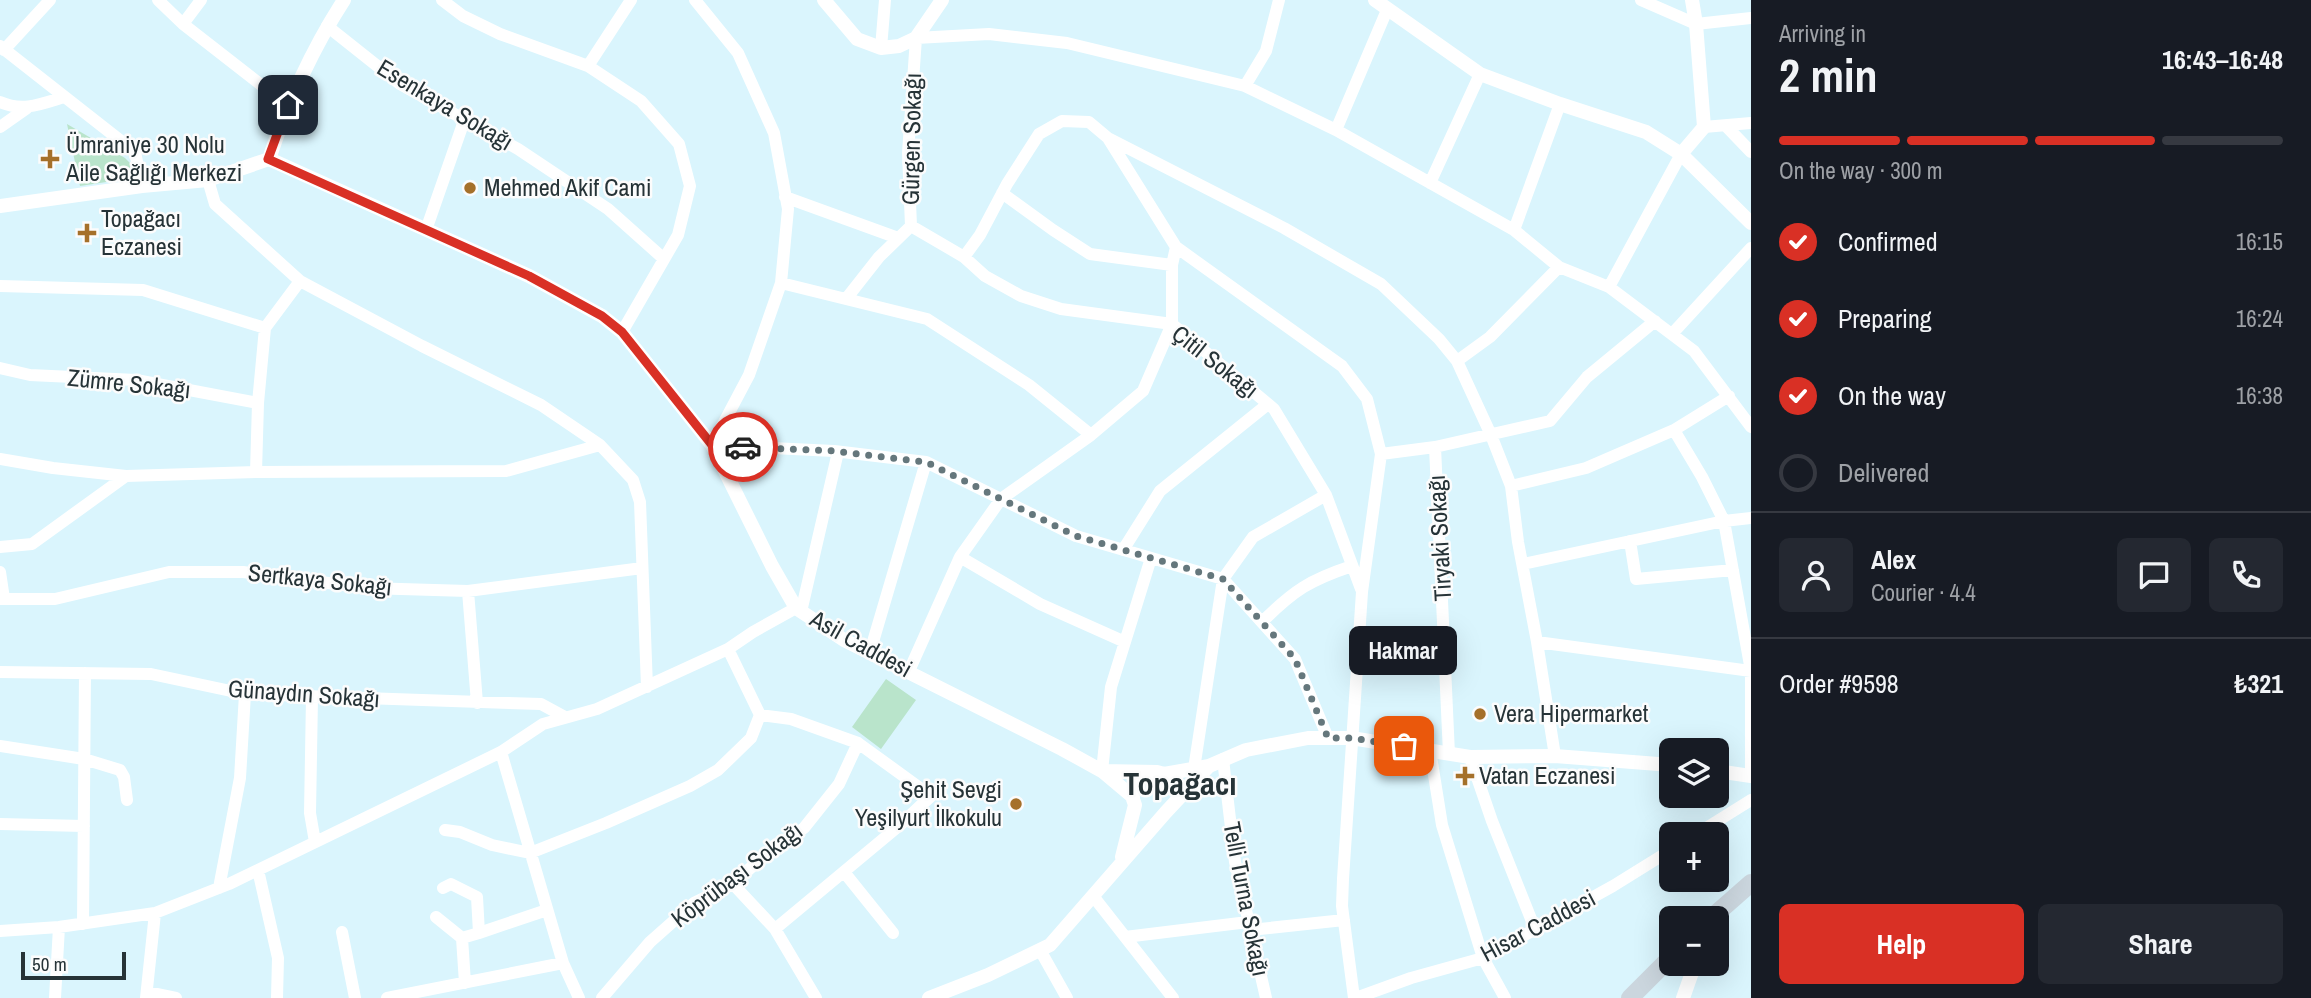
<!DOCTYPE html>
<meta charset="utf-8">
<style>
body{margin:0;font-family:"Archivo Narrow",sans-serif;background:#242831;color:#f1f3f6;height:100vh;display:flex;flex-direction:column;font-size:26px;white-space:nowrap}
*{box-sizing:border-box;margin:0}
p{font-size:23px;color:#9ea1a6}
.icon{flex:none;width:38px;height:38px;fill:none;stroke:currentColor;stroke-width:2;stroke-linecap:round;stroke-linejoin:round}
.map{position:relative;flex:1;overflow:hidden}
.details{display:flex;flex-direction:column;background:#171b24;width:560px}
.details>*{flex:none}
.controls{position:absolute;left:1659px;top:738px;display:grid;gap:14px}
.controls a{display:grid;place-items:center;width:70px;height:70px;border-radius:10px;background:#171b24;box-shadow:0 7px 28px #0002;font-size:35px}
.scale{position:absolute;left:21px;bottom:18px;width:105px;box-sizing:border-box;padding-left:7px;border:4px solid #263337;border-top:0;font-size:19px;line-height:24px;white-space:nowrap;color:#263337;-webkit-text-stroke:5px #fcfcfc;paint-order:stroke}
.pin{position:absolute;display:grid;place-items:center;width:60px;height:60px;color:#fff;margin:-30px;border-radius:14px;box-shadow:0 4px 10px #0006}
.courier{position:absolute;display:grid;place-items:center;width:70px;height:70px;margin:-35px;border:5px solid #d93025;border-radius:50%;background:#fff;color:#222;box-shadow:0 2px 9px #0007}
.bubble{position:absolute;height:49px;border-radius:10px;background:#171b24;box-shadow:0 7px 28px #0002;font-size:23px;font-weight:700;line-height:49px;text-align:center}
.headline em{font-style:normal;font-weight:700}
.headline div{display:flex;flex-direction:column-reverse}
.headline{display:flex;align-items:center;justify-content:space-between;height:119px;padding:0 28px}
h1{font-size:46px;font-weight:700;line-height:52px}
.bar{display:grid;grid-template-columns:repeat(4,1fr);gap:10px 7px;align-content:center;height:84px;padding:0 28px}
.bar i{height:9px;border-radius:5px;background:#363941}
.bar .selected{background:#d93025}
.bar p{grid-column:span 4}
.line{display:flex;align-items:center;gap:18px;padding:0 28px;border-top:2px solid #363941}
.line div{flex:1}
.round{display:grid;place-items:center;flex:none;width:74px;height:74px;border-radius:10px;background:#242831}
ol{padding:0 28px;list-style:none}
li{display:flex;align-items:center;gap:21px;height:77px}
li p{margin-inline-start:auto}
li .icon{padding:7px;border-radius:50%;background:#d93025;color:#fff;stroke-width:4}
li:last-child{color:#9ea1a6}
li i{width:38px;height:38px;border:4px solid #363941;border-radius:50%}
.primary-button{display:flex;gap:14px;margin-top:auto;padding:14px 28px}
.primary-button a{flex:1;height:80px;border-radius:10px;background:#d93025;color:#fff;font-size:28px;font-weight:700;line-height:80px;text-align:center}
.primary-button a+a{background:#242831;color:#f1f3f6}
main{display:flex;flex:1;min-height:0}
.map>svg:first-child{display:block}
</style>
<main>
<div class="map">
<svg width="1751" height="998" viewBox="0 0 1751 998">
<rect width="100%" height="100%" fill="#daf5fd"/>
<path fill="#b9e4cb" d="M 67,124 L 125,158 L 131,164 L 126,179 L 80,186 Z
M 886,679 L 916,700 L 881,749 L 852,727 Z"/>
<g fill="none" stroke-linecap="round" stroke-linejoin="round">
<path stroke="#fff" stroke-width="12" d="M 158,0 L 183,24 L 287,105
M 442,0 L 463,16 L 500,34 L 588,66 L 641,101 L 679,144 L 690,186 L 678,235 L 622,332
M 695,0 L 738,53 L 774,133 L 788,209 L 781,283 L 749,375 L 712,445 L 834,451 L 926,462 L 1076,536 L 1223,579 L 1295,659 L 1328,738
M 1641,0 L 1696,24 L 1751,18
M 183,24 L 201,0
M 327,26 L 400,84 L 518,149 L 608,209 L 664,259
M 0,46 L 135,152 L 142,186
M 881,48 L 885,0
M 4,50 L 50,0
M 588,66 L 631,0
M 1245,86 L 1266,51 L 1279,0
M 0,102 C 23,112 41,104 64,97
M 1726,126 L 1751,152
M 0,127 L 27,108
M 1704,127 L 1751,123
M 1336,130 L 1387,10
M 208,180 L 215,204 L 300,281
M 1430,183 L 1480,74
M 1002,193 L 1053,230 L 1090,254 L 1172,265
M 785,197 L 898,238
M 911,226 L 964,257 L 980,235 L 1007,184 L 1039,134 L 1062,121 L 1089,122 L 1108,138 L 1284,228 L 1381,284 L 1439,339 L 1457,361 L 1491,435 L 1511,486 L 1518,542 L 1537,642 L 1555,756
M 426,230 L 464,121
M 1514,230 L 1560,104
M 1176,247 L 1342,366 L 1367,399 L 1381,454 L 1362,592 L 1343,879 L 1342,906 L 1354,998
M 964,257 L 985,276 L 1021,296 L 1061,309 L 1172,324 L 1274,409 L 1326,495 L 1361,589
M 781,283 L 927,319 L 1029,385 L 1091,435
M 0,286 L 143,290 L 265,328
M 1609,287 L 1681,154
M 846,299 L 879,257 L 911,226 L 908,153 L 916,38 L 989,34 L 1067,43 L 1245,86 L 1336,130 L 1514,230 L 1559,267 L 1609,287 L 1694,351 L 1751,427
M 1672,334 L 1751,248
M 1457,361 L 1490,337 L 1559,267
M 0,368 L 30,375 L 136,380 L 258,403
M 1729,396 L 1674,430 L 1702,477 L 1724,521 L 1751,671 L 1751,776
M 1435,447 L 1449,754
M 1381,454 L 1435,447 L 1550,421 L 1587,377 L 1655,321
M 0,459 L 53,468 L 126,476
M 256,472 L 258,403 L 265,328 L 300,281 L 422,346 L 541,405 L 600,445 L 633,480 L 640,502 L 647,687
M 1511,486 L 1586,468 L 1674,430
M 1630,541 L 1636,579 L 1733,570
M 0,547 L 32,544 L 126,476 L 256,472 L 506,471 L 600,445
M 1123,550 L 1160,491 L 1268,404
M 960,557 L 1001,499 L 1091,435 L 1143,391 L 1172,324 L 1172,265 L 1176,247 L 1108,138
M 1523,564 L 1724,521 L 1751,518
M 0,572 L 4,599
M 468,591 L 477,703
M 0,599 L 55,599 L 169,572 L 243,572 L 367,588 L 468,591 L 642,568
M 801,612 L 838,452
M 1262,622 C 1294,590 1310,580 1352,566
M 1537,642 L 1751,671
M 870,652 L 926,462
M 909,671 L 960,557 L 1040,604 L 1125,642
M 0,672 L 151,674 L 245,694 L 541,704 L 565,717
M 312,697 L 310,813 L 315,842
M 760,715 L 791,719 L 858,743 L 931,796 L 900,825 L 775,929
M 0,746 L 84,759 L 120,770 L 124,777 L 127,800
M 1430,750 L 1442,825 L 1483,958 L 1505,998
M 501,752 L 563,963 L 579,998
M 1470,757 L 1492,821 L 1535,929
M 1223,759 L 1235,862 L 1266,998
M 1194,769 L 1223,579 L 1253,537 L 1326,495
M 1102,771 L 1111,687 L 1151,558
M 0,824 L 84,826
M 445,830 L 460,832 L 492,845 L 530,853 L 606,823 L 690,786 L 718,770 L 751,738 L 760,715 L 728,649
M 1695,835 L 1751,800
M 258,870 L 278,958 L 277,998
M 844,872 L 893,933
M 733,884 L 775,929 L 816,998
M 219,888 L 240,778 L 245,694
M 443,888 L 451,884 L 477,897 L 479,933 L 547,910
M 1093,896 L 1173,998
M 436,917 L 462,938
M 83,924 L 85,673
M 1250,930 L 1344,920
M 0,931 L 59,927 L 155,913 L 229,884 L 501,752 L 543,724 L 597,709 L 728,649 L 753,632 L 796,608
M 342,932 L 355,998
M 1125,937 L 1248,922
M 1040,950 L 1067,998
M 465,983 L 462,938 L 479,933
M 147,992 L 176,998
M 55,998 L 59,927
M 146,998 L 155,913
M 387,998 L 563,963
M 602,998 L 650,942 L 694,903 L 733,884 L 757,862 L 804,828 L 839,784 L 858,743
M 1356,998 L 1411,978 L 1483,958 L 1613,886 L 1671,850"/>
<path stroke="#fff" stroke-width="14" d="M 824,0 L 857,39 L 881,48 L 899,46 L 916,38 L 942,0
M 1375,0 L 1480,74 L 1560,104 L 1646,132 L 1681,154 L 1751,223
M 1681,154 L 1704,127 L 1696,24 L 1692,0
M 269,159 C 288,102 311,51 344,0
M 0,206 L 142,186 L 208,180 L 269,159 L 529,276 L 602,316 L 622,332 L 712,445 L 772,566 L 796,608 L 844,640 L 1062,749 L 1102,771 L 1133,797
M 1102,771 L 1157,772 L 1164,774 L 1209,766
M 1717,771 L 1751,776
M 1122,857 L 1135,805 C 1129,791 1134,778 1149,772
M 929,998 L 988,975 L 1050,945 L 1166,812 L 1209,766 L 1246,750 L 1308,738 L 1351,738 L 1470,757 L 1555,756 L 1671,765
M 1683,998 L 1695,964"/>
<path stroke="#cbd6de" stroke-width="18" d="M 1710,919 L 1751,883
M 1630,998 L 1671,957"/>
</g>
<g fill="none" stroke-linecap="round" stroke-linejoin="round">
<path stroke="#65777c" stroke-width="7" stroke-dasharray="0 12.6" d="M 743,447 L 834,451 L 926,462 L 1076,536 L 1223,579 L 1295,659 L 1328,738 L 1351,738 L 1404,746"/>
<path stroke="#d93025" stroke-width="9" d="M 288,105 L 268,159 L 529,276 L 602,316 L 622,332 L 712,445 L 743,447"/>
</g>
<g fill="#a5702a" stroke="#fcfcfc" stroke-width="2.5">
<path d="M46.5 148.5h7v7h7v7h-7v7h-7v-7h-7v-7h7z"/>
<circle cx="470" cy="188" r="7"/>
<path d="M83.5 222.5h7v7h7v7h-7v7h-7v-7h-7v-7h7z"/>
<circle cx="1480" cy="714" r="7"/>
<path d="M1461.5 765.5h7v7h7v7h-7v7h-7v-7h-7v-7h7z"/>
<circle cx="1016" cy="804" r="7"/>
</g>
<g text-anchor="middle" stroke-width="5" stroke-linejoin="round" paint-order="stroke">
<g font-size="24" fill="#263337" stroke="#fcfcfc">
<text transform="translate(445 105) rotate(31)" y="8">Esenkaya Sokağı</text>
<text transform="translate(912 139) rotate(-89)" y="8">Gürgen Sokağı</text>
<text transform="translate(1215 362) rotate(38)" y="8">Çitil Sokağı</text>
<text transform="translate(129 384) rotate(6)" y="8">Zümre Sokağı</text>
<text transform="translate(1440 538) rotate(-93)" y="8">Tiryaki Sokağı</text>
<text transform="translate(320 580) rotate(6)" y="8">Sertkaya Sokağı</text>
<text transform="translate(861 644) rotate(29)" y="8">Asil Caddesi</text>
<text transform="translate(304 694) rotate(4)" y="8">Günaydın Sokağı</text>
<text transform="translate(737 875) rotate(-37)" y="8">Köprübaşı Sokağı</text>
<text transform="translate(1246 899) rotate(79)" y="8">Telli Turna Sokağı</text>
<text transform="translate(1538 926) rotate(-28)" y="8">Hisar Caddesi</text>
</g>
<g font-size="24" fill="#263337" stroke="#fcfcfc" text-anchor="start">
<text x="66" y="153">Ümraniye 30 Nolu<tspan x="66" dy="28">Aile Sağlığı Merkezi</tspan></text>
<text x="484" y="196">Mehmed Akif Cami</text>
<text x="101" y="227">Topağacı<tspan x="101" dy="28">Eczanesi</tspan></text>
<text x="1494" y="722">Vera Hipermarket</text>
<text x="1479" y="784">Vatan Eczanesi</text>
<text x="1002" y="798" text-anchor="end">Şehit Sevgi<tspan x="1002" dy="28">Yeşilyurt İlkokulu</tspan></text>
</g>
<g font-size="32" font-weight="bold" fill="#263337" stroke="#fcfcfc">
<text x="1180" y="795">Topağacı</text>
</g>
</g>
</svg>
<div class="controls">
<a><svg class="icon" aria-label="layers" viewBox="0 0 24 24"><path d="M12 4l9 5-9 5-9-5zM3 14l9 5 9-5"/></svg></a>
<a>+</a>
<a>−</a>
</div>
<div class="scale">50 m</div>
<div class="pin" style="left:1404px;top:746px;background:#ea580c"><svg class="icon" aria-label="bag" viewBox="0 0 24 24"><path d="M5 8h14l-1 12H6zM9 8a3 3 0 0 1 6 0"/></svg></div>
<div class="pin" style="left:288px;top:105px;background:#1f2937"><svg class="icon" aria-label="home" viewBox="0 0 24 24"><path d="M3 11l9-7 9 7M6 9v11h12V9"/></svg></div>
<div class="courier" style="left:743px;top:447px"><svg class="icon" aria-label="car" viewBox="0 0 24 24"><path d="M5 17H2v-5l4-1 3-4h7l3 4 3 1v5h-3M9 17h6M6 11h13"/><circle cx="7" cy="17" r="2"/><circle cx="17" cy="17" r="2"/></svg></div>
<div class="bubble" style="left:1349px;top:626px;width:108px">Hakmar</div>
</div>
<section class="details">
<div class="headline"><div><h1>2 min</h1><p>Arriving in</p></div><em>16:43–16:48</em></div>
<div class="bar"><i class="selected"></i><i class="selected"></i><i class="selected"></i><i></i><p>On the way · 300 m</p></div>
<ol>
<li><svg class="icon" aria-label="check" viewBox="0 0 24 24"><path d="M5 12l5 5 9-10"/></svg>Confirmed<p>16:15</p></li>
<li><svg class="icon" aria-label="check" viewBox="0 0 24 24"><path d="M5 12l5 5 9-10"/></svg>Preparing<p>16:24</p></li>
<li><svg class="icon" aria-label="check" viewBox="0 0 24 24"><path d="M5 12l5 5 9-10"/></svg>On the way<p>16:38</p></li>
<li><i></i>Delivered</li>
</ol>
<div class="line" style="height:126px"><a class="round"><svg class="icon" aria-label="person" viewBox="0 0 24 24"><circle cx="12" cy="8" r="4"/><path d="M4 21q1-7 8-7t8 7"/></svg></a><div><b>Alex</b><p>Courier · 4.4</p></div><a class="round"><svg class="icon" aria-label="chat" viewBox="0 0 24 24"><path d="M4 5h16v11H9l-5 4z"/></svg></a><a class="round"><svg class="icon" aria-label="phone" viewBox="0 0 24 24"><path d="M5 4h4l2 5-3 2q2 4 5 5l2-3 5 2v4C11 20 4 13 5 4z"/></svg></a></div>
<div class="line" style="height:91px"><div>Order #9598</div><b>₺321</b></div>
<div class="primary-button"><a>Help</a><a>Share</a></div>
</section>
</main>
